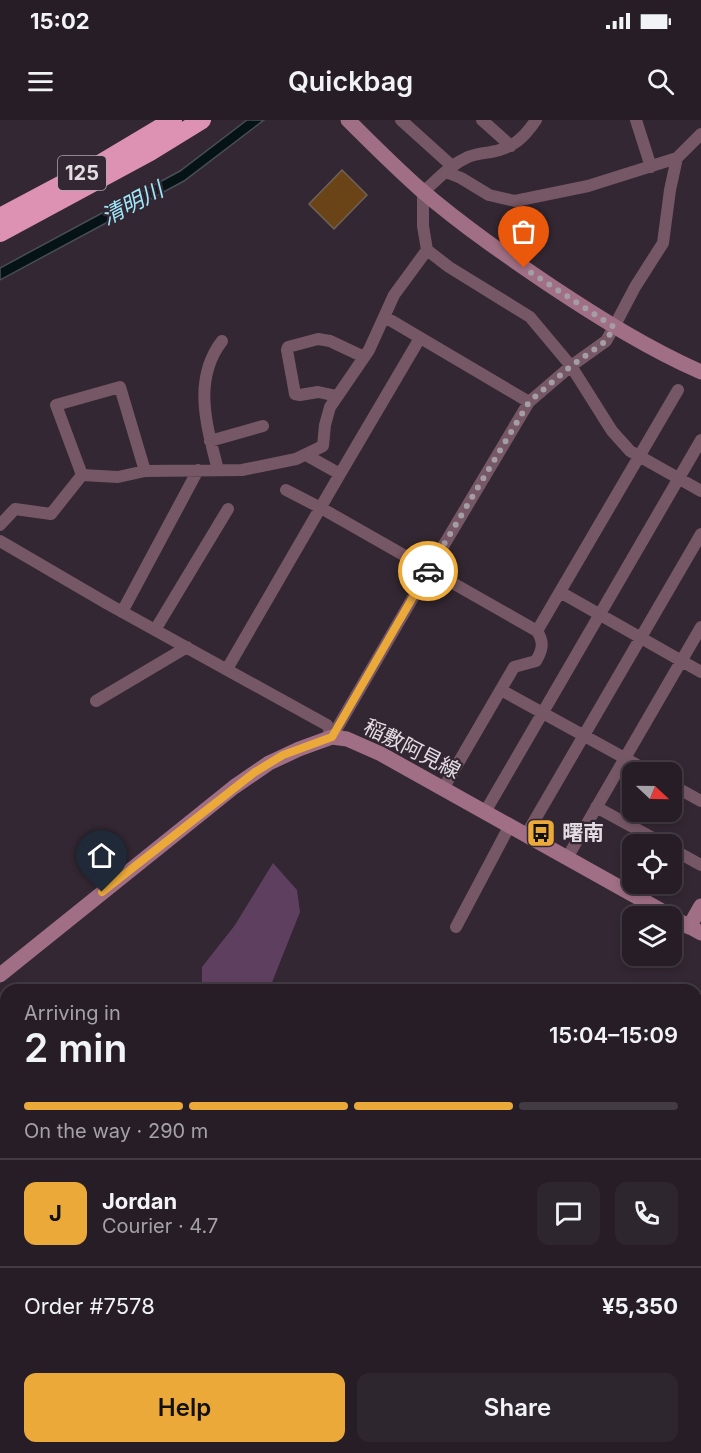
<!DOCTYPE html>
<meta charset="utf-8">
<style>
body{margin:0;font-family:Inter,"Noto Sans JP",sans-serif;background:#2e262e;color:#f1f3f6;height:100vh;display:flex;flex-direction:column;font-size:22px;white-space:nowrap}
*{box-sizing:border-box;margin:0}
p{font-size:20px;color:#a4a2a7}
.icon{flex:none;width:33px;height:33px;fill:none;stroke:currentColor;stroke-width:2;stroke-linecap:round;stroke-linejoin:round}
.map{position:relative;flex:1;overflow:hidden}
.side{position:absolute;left:0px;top:864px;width:702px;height:470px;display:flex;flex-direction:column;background:#261d26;border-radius:18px 18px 0 0;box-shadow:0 3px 9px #0003,0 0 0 2px #423b43}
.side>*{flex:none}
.needle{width:39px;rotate:112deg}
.buttons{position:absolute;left:622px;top:642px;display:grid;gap:12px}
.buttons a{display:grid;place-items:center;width:60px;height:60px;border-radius:12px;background:#261d26;box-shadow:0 3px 9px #0003,0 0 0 2px #423b43;font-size:30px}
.pin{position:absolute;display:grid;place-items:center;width:51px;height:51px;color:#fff;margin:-62px -26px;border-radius:50% 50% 50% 0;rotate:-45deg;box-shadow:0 0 6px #0007}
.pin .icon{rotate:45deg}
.courier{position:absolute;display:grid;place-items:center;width:60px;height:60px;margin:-30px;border:4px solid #eba93a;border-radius:50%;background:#fff;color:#222;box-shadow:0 2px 8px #0007}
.summary em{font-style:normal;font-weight:600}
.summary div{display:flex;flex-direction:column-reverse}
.summary{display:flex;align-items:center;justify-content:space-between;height:102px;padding:0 24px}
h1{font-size:39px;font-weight:600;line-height:45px}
.bar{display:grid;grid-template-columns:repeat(4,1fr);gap:9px 6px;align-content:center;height:72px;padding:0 24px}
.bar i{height:8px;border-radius:4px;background:#423b43}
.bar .current{background:#eba93a}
.bar p{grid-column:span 4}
.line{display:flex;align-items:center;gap:15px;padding:0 24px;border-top:2px solid #423b43}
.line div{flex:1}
.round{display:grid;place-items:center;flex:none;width:63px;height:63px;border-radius:12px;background:#2e262e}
.button{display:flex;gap:12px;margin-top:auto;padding:12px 24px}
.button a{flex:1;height:69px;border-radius:12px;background:#eba93a;color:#111;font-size:24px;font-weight:600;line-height:69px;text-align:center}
.button a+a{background:#2e262e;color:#f1f3f6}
.status{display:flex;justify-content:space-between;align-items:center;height:42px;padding:0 30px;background:#261d26;direction:ltr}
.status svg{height:16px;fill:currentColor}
header{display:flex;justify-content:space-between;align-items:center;height:78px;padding:0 24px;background:#261d26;font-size:27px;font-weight:600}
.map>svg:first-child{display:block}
</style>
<div class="status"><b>15:02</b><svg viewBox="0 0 49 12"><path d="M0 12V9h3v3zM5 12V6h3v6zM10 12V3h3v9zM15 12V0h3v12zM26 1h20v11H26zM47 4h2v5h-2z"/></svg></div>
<header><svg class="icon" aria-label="menu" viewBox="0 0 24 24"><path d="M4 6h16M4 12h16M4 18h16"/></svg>Quickbag<svg class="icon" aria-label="search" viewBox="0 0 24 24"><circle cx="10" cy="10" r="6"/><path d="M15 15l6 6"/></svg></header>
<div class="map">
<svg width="701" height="1333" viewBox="0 0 701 1333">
<rect width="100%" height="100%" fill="#322732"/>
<path fill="#5f3f5f" d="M 273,743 L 297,770 L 300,792 L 269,870 L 202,870 L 202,847 L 235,805 Z
M 6,1087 L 6,1301 L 0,1294 L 0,1101 Z
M 27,1328 L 74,1328 L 74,1329 C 59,1333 41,1333 27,1328 Z"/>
<path fill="#061316" stroke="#484f54" stroke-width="1.5" d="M 247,0 L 264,0 L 184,61 L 0,160 L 0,148 L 180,51 Z"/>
<path fill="#6a4317" stroke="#6f6256" stroke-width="1.5" d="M 342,50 L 367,75 L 334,109 L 309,84 Z"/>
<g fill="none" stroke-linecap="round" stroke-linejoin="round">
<path stroke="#765765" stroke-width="12" d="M 401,0 L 452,46
M 482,0 L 511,26
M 536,0 C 524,18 513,28 491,32 C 484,33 475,34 468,37 C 450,45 438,59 423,72 L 423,106 L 427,130 L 449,147 L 530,197 L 571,246 L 612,311 L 630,331 L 701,371
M 636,0 L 651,47
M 446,52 L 461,58 L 489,75 L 515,81 L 588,66 L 677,38 L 701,14
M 385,197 L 529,282
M 337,276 L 318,272 L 300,275 L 295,274 L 287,230 L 288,227 L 318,219 L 330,221 L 364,237
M 210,321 L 263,306
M 218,350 C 207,307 192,260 222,221
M 340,354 L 420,218
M 82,355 L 56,285 L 120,267 L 145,351
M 286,370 L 321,388 L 537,511 C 544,522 543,529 536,541 L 514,547 L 443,669
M 0,405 L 15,389 L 51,394 L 82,355 L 118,357 L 145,351 L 242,350 L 296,339 L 323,326 L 325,305 L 330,287 L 369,230 L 394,175 L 427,130
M 0,421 L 108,484 L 327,605 L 332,617
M 560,472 L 701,552
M 122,492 L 198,350
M 155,510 L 228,389
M 537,511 L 678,270
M 227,549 L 340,354 L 306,335
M 501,570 L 650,652
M 96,581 L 187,527
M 332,617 L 429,450 L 529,282 L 571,246 L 606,221 L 614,207 L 635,167 L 663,123 L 670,70 L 677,38
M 672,665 L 701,681
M 596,687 L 664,724
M 485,692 L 701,320
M 526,715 L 701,414
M 672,729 L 701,745
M 567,738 L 701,507
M 456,807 L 510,705
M 696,886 L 701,879
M 696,1050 L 701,1056
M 696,1143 L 701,1136
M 696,1229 L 701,1223
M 696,1313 L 701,1306
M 647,1328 L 654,1333
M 485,1333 L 487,1328
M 539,1333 L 539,1328
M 681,1333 L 685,1328"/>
<path stroke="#a06f85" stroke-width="15" d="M 348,0 C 372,24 396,48 421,70 C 463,106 508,137 554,168 C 601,199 649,229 701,252
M 672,797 L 701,813
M 689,807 L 701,786
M 0,855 L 234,667 L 269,643 L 299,629 L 332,617 L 347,619 L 381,634 L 671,796"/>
<path stroke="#dd92b4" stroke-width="18" d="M 0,97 L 96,46 L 173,0
M 0,113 L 150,32 L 202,0"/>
</g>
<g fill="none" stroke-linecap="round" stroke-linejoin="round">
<path stroke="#a59da5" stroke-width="6" stroke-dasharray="0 10.8" d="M 428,451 L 529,282 L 571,246 L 606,221 L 614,207 L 524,148"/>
<path stroke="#eba93a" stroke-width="8" d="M 102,772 L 255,652 L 283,635 L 332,617 L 428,451"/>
</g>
<defs>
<g id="bus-square" transform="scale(1.5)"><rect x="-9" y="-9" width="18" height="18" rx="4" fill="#eba93a" stroke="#322732"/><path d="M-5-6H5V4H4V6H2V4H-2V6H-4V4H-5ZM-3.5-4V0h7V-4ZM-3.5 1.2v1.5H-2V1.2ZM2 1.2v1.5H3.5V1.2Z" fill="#111"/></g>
</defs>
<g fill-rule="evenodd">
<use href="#bus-square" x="541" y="713"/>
</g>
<g text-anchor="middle" stroke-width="4.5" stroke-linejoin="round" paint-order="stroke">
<rect fill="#322732" stroke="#aea6ae" stroke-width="1.5" x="58" y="36" width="48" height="34" rx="4.5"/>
<g font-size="20" font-weight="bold" fill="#e3dce3">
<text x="82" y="60">125</text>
</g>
<g font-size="21" fill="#e3dce3" stroke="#322732">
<text transform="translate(412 629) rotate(27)" y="7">稲敷阿見線</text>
</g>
<g font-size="21" font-weight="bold" fill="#e3dce3" stroke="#322732" text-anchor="start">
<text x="562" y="720">曙南</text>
</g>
<g font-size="22" font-style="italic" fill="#9fe9fc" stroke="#322732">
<text transform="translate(132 83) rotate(-28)" y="8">清明川</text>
</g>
</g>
</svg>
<div class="buttons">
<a><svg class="needle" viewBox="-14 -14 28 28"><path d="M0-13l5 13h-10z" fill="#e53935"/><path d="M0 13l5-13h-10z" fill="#a4a2a7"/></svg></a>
<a><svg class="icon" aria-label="locate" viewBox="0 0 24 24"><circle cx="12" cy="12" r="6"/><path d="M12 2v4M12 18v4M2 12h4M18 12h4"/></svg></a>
<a><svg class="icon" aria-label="layers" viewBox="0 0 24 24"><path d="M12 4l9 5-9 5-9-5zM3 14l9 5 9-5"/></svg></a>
</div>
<div class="pin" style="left:524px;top:148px;background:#ea580c"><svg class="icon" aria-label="bag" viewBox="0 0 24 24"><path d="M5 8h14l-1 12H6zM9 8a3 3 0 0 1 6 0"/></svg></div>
<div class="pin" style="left:102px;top:772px;background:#1f2937"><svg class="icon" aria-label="home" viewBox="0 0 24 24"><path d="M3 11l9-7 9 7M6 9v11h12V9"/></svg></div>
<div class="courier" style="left:428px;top:451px"><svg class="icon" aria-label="car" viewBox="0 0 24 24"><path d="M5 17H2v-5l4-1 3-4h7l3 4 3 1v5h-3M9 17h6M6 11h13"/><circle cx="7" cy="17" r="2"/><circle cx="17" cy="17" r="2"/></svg></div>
<section class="side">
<div class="summary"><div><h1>2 min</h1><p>Arriving in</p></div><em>15:04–15:09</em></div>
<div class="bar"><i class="current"></i><i class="current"></i><i class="current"></i><i></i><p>On the way · 290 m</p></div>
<div class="line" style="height:108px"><b class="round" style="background:#eba93a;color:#111">J</b><div><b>Jordan</b><p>Courier · 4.7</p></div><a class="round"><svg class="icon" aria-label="chat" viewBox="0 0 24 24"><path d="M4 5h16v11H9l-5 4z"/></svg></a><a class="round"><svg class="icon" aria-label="phone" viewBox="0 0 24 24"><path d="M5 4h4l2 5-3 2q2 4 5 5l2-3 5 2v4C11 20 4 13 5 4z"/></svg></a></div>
<div class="line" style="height:78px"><div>Order #7578</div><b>¥5,350</b></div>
<div class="button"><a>Help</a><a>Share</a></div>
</section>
</div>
